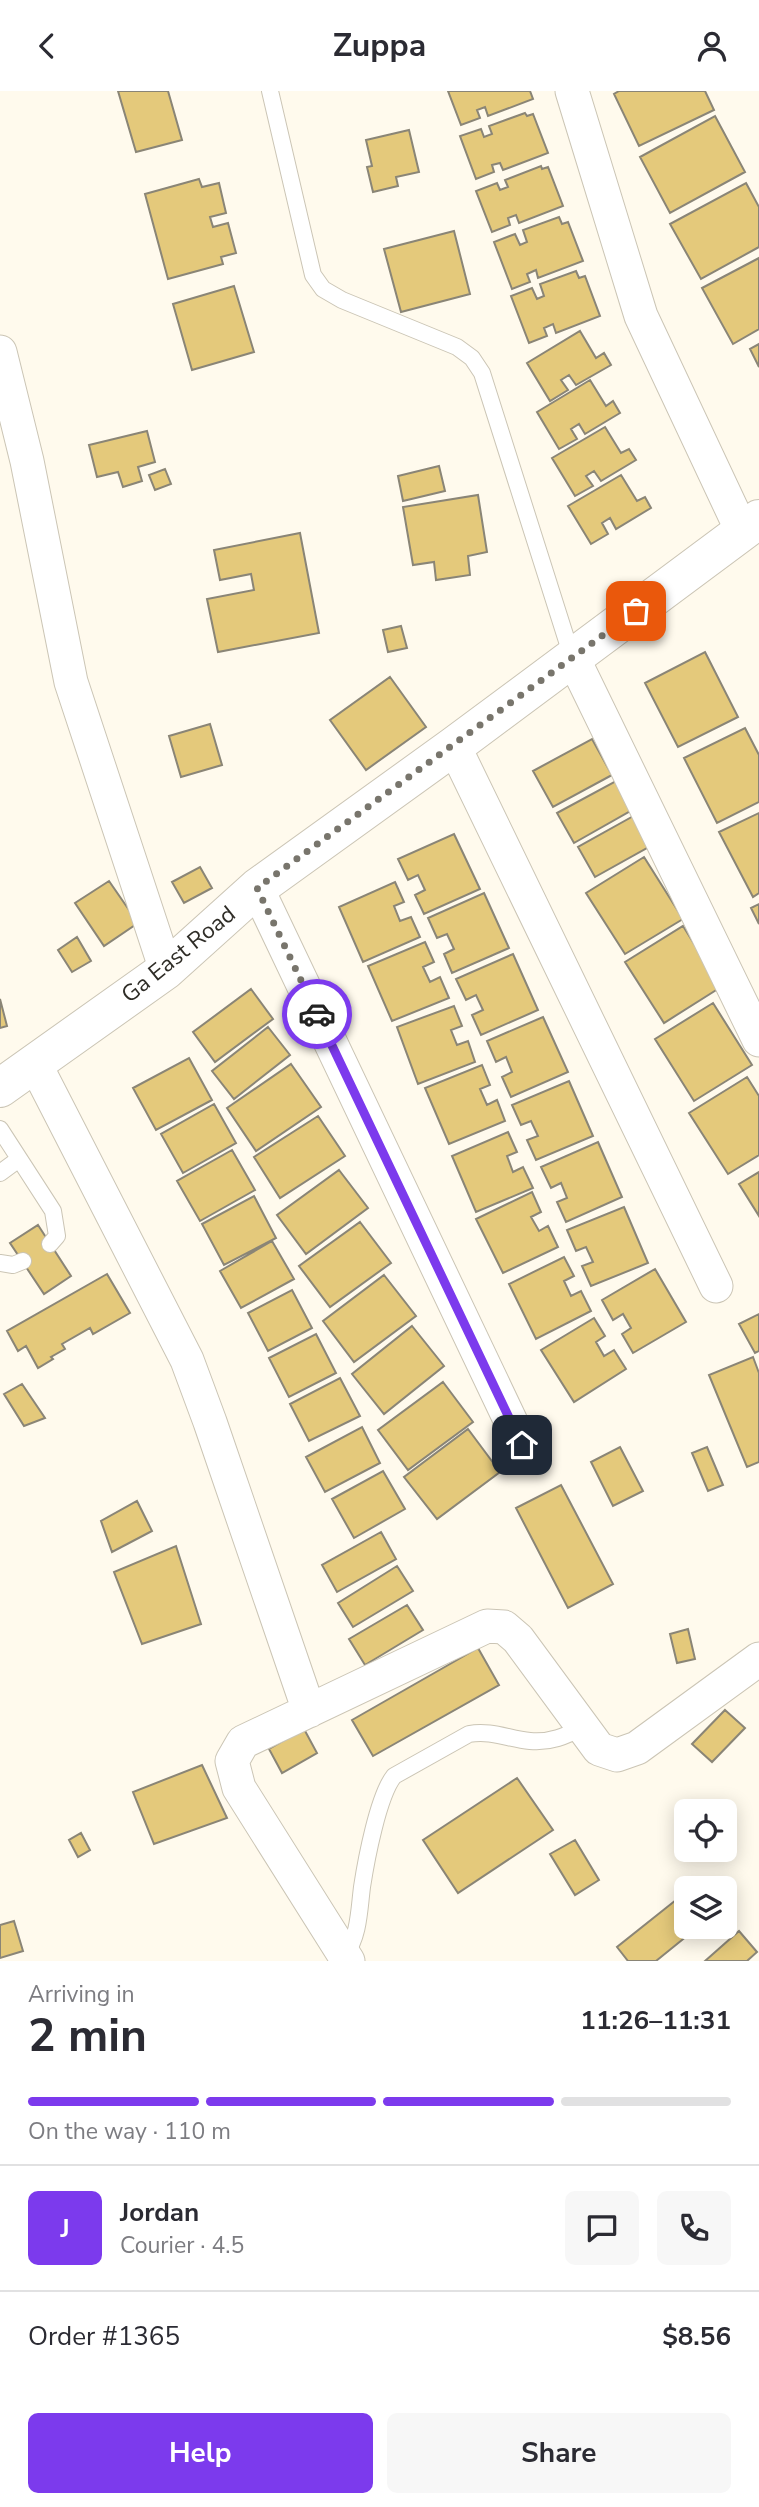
<!DOCTYPE html>
<meta charset="utf-8">
<style>
body{margin:0;font-family:"Nunito Sans",sans-serif;background:#f7f7f7;color:#2b2b33;height:100vh;display:flex;flex-direction:column;font-size:26px;white-space:nowrap}
*{box-sizing:border-box;margin:0}
p{font-size:23px;color:#7c7c81}
.icon{flex:none;width:38px;height:38px;fill:none;stroke:currentColor;stroke-width:2;stroke-linecap:round;stroke-linejoin:round}
.map{position:relative;height:1870px;overflow:hidden}
.drawer{display:flex;flex-direction:column;background:#fff;flex:1}
.drawer>*{flex:none}
.fabs{position:absolute;left:674px;top:1708px;display:grid;gap:14px}
.fabs a{display:grid;place-items:center;width:63px;height:63px;border-radius:10px;background:#fff;box-shadow:0 4px 18px #0003;font-size:35px}
.pin{position:absolute;display:grid;place-items:center;width:60px;height:60px;color:#fff;margin:-30px;border-radius:14px;box-shadow:0 4px 10px #0006}
.courier{position:absolute;display:grid;place-items:center;width:70px;height:70px;margin:-35px;border:5px solid #7c3aed;border-radius:50%;background:#fff;color:#222;box-shadow:0 2px 9px #0007}
.head em{font-style:normal;font-weight:700}
.head div{display:flex;flex-direction:column-reverse}
.head{display:flex;align-items:center;justify-content:space-between;height:119px;padding:0 28px}
h1{font-size:46px;font-weight:700;line-height:52px}
.bar{display:grid;grid-template-columns:repeat(4,1fr);gap:10px 7px;align-content:center;height:84px;padding:0 28px}
.bar i{height:9px;border-radius:5px;background:#e1e1e2}
.bar .active{background:#7c3aed}
.bar p{grid-column:span 4}
.line{display:flex;align-items:center;gap:18px;padding:0 28px;border-top:2px solid #e1e1e2}
.line div{flex:1}
.round{display:grid;place-items:center;flex:none;width:74px;height:74px;border-radius:10px;background:#f7f7f7}
.action{display:flex;gap:14px;margin-top:auto;padding:14px 28px}
.action a{flex:1;height:80px;border-radius:10px;background:#7c3aed;color:#fff;font-size:28px;font-weight:700;line-height:80px;text-align:center}
.action a+a{background:#f7f7f7;color:#2b2b33}
header{display:flex;justify-content:space-between;align-items:center;height:91px;padding:0 28px;background:#fff;font-size:32px;font-weight:700}
.map>svg:first-child{display:block}
</style>
<header><svg class="icon" aria-label="back" viewBox="0 0 24 24"><path d="M15 5l-7 7 7 7"/></svg>Zuppa<svg class="icon" aria-label="person" viewBox="0 0 24 24"><circle cx="12" cy="8" r="4"/><path d="M4 21q1-7 8-7t8 7"/></svg></header>
<div class="map">
<svg width="759" height="1870" viewBox="0 0 759 1870">
<rect width="100%" height="100%" fill="#fffaed"/>
<path fill="#e4c97b" stroke="#8a8576" stroke-width="2" d="M 118,0 L 168,0 L 182,49 L 136,61 Z
M 448,0 L 530,0 L 533,8 L 488,25 L 485,16 L 477,19 L 480,27 L 461,34 Z
M 619,0 L 705,0 L 714,19 L 639,55 L 614,3 Z
M 525,22 L 527,25 L 533,23 L 548,62 L 503,79 L 500,72 L 492,74 L 494,81 L 476,88 L 460,45 L 481,38 L 484,46 L 492,43 L 489,35 Z
M 715,25 L 745,81 L 670,122 L 640,66 Z
M 409,39 L 419,81 L 396,86 L 398,95 L 373,101 L 367,76 L 372,75 L 366,49 Z
M 541,75 L 542,78 L 548,76 L 563,115 L 519,132 L 516,124 L 508,127 L 510,134 L 492,141 L 476,100 L 497,92 L 500,99 L 508,96 L 505,89 Z
M 199,88 L 202,96 L 219,92 L 226,122 L 210,126 L 213,136 L 228,132 L 236,162 L 221,166 L 223,173 L 168,188 L 145,103 Z
M 746,92 L 759,116 L 759,156 L 701,188 L 670,133 Z
M 559,126 L 562,133 L 568,131 L 583,170 L 538,187 L 536,179 L 527,183 L 530,191 L 512,198 L 494,151 L 515,143 L 520,154 L 527,151 L 523,139 Z
M 454,140 L 470,203 L 401,221 L 384,158 Z
M 759,167 L 759,238 L 733,253 L 702,197 Z
M 576,180 L 579,187 L 585,185 L 600,225 L 556,242 L 553,233 L 544,237 L 547,245 L 529,252 L 511,205 L 532,197 L 537,208 L 544,205 L 540,193 Z
M 234,195 L 254,261 L 192,279 L 173,213 Z
M 580,240 L 596,267 L 604,262 L 611,274 L 576,294 L 569,284 L 561,289 L 568,299 L 550,310 L 527,272 Z
M 759,253 L 759,276 L 750,258 Z
M 590,289 L 606,315 L 613,310 L 620,322 L 585,343 L 579,333 L 571,338 L 577,348 L 559,358 L 537,321 Z
M 605,336 L 621,362 L 629,358 L 636,369 L 601,390 L 594,380 L 586,385 L 593,395 L 575,405 L 552,367 Z
M 147,340 L 155,371 L 138,376 L 142,390 L 123,396 L 118,381 L 97,386 L 89,354 Z
M 439,375 L 445,400 L 403,410 L 398,385 Z
M 165,378 L 171,393 L 155,399 L 149,384 Z
M 621,384 L 637,410 L 645,406 L 651,417 L 616,438 L 610,427 L 602,432 L 608,443 L 591,453 L 568,415 Z
M 478,404 L 487,461 L 468,465 L 470,484 L 436,489 L 434,471 L 413,474 L 403,416 Z
M 300,442 L 319,542 L 218,561 L 207,508 L 254,499 L 251,483 L 220,489 L 214,459 Z
M 401,535 L 407,557 L 388,561 L 383,539 Z
M 705,561 L 738,626 L 678,656 L 645,592 Z
M 390,586 L 426,636 L 366,679 L 330,629 Z
M 210,633 L 222,674 L 181,686 L 169,645 Z
M 745,637 L 759,664 L 759,711 L 717,732 L 684,667 Z
M 592,648 L 612,684 L 553,716 L 533,680 Z
M 616,690 L 632,719 L 574,752 L 557,722 Z
M 759,722 L 759,802 L 753,806 L 719,741 Z
M 637,723 L 654,753 L 595,786 L 578,756 Z
M 454,743 L 480,798 L 424,823 L 415,804 L 425,799 L 418,784 L 408,789 L 398,768 Z
M 644,766 L 683,828 L 625,863 L 586,802 Z
M 200,776 L 212,797 L 184,812 L 172,791 Z
M 109,790 L 138,832 L 104,855 L 75,812 Z
M 395,791 L 404,811 L 394,815 L 400,830 L 411,826 L 420,846 L 363,871 L 339,816 Z
M 484,802 L 509,857 L 452,882 L 444,863 L 454,858 L 447,843 L 437,847 L 428,827 Z
M 759,813 L 759,833 L 751,817 Z
M 683,835 L 721,896 L 664,932 L 625,871 Z
M 77,846 L 91,870 L 72,881 L 58,859 Z
M 425,851 L 434,871 L 423,876 L 430,891 L 440,886 L 449,907 L 392,930 L 368,875 Z
M 513,863 L 538,919 L 481,944 L 472,924 L 483,919 L 476,904 L 466,909 L 456,888 Z
M 251,898 L 273,928 L 215,971 L 193,941 Z
M 0,908 L 7,935 L 0,937 Z
M 713,912 L 752,974 L 694,1010 L 655,948 Z
M 454,915 L 462,935 L 451,939 L 457,954 L 468,950 L 475,971 L 418,993 L 397,936 Z
M 543,926 L 568,981 L 511,1006 L 502,986 L 512,981 L 506,966 L 496,971 L 487,950 Z
M 268,936 L 290,964 L 234,1008 L 212,980 Z
M 189,967 L 212,1009 L 156,1039 L 133,997 Z
M 291,973 L 321,1016 L 256,1060 L 227,1017 Z
M 482,974 L 490,994 L 480,998 L 487,1014 L 497,1009 L 505,1030 L 449,1053 L 425,997 Z
M 747,986 L 759,1005 L 759,1064 L 728,1083 L 689,1022 Z
M 569,990 L 593,1045 L 536,1069 L 527,1049 L 538,1045 L 531,1030 L 521,1034 L 512,1014 Z
M 214,1013 L 236,1052 L 183,1082 L 161,1043 Z
M 318,1025 L 345,1065 L 280,1107 L 254,1066 Z
M 508,1041 L 517,1061 L 507,1065 L 513,1081 L 523,1076 L 533,1097 L 476,1121 L 452,1065 Z
M 598,1051 L 622,1106 L 566,1131 L 557,1111 L 567,1107 L 561,1092 L 551,1097 L 541,1076 Z
M 232,1059 L 255,1099 L 200,1130 L 177,1090 Z
M 339,1079 L 368,1117 L 306,1163 L 277,1124 Z
M 759,1081 L 759,1125 L 739,1093 Z
M 532,1101 L 541,1121 L 531,1126 L 539,1140 L 548,1135 L 558,1156 L 503,1182 L 476,1128 Z
M 254,1105 L 276,1147 L 224,1174 L 202,1133 Z
M 624,1116 L 648,1172 L 591,1195 L 582,1175 L 593,1171 L 586,1156 L 576,1160 L 567,1139 Z
M 360,1131 L 391,1172 L 330,1216 L 299,1175 Z
M 38,1134 L 71,1185 L 44,1203 L 10,1152 Z
M 272,1150 L 294,1188 L 241,1217 L 220,1180 Z
M 564,1166 L 574,1185 L 564,1190 L 571,1205 L 581,1200 L 591,1220 L 536,1248 L 509,1193 Z
M 655,1178 L 686,1231 L 633,1262 L 622,1243 L 631,1237 L 623,1223 L 613,1229 L 602,1209 Z
M 107,1183 L 130,1222 L 93,1243 L 90,1237 L 62,1253 L 65,1258 L 51,1266 L 53,1268 L 38,1277 L 26,1255 L 18,1260 L 7,1240 Z
M 384,1184 L 416,1225 L 354,1271 L 323,1230 Z
M 292,1199 L 312,1237 L 268,1260 L 248,1222 Z
M 759,1223 L 759,1260 L 755,1262 L 739,1233 Z
M 594,1227 L 605,1245 L 596,1251 L 604,1265 L 614,1259 L 626,1278 L 574,1311 L 541,1259 Z
M 412,1235 L 444,1275 L 384,1323 L 352,1283 Z
M 316,1243 L 336,1282 L 289,1306 L 269,1267 Z
M 753,1266 L 759,1282 L 759,1371 L 747,1376 L 709,1284 Z
M 340,1287 L 360,1325 L 309,1350 L 290,1313 Z
M 443,1291 L 473,1331 L 408,1379 L 378,1339 Z
M 22,1293 L 45,1327 L 24,1335 L 4,1303 Z
M 362,1336 L 380,1372 L 325,1401 L 306,1366 Z
M 468,1338 L 500,1381 L 437,1428 L 404,1386 Z
M 620,1356 L 643,1400 L 613,1415 L 591,1371 Z
M 707,1356 L 723,1394 L 708,1400 L 692,1362 Z
M 383,1380 L 405,1418 L 354,1447 L 332,1408 Z
M 561,1394 L 613,1493 L 568,1517 L 516,1417 Z
M 137,1410 L 152,1440 L 112,1461 L 101,1430 Z
M 381,1441 L 396,1468 L 337,1501 L 322,1474 Z
M 176,1455 L 201,1533 L 142,1553 L 114,1481 Z
M 397,1475 L 413,1500 L 353,1536 L 338,1512 Z
M 407,1514 L 423,1539 L 365,1574 L 349,1548 Z
M 688,1538 L 695,1568 L 677,1572 L 670,1543 Z
M 478,1557 L 499,1594 L 373,1665 L 352,1629 Z
M 725,1619 L 745,1637 L 712,1671 L 692,1653 Z
M 304,1638 L 317,1662 L 282,1682 L 269,1658 Z
M 202,1674 L 227,1727 L 154,1753 L 133,1701 Z
M 517,1687 L 553,1739 L 458,1802 L 423,1749 Z
M 81,1742 L 90,1759 L 78,1766 L 69,1749 Z
M 575,1749 L 599,1789 L 575,1804 L 550,1763 Z
M 686,1801 L 686,1836 L 698,1836 L 656,1870 L 628,1870 L 617,1856 Z
M 14,1830 L 23,1860 L 0,1867 L 0,1834 Z
M 739,1840 L 757,1861 L 747,1870 L 705,1870 Z"/>
<g fill="none" stroke-linecap="round" stroke-linejoin="round">
<g stroke="#cbc5b5" stroke-width="18">
<path id="service" d="M 270,0 L 313,184 L 323,198 L 342,209 L 457,256 L 472,267 L 482,282 L 572,566
M 0,1038 L 53,1120 L 57,1145 L 50,1153
M 0,1082 L 19,1068
M 0,1172 L 13,1174 L 23,1170
M 345,1864 C 359,1845 359,1820 362,1796 C 366,1770 378,1705 394,1685 L 469,1643 C 491,1639 509,1648 530,1650 C 550,1652 566,1645 583,1636"/>
</g>
<g stroke="#cbc5b5" stroke-width="35">
<path id="minor" d="M 572,0 L 641,225 L 742,440
M 0,261 L 27,370 L 71,591 L 166,879
M 573,567 L 759,949
M 454,655 L 716,1195
M 257,797 L 522,1354
M 34,971 L 187,1269 L 210,1331 L 309,1620
M 348,1870 L 239,1697 L 232,1670 L 243,1651 L 487,1535 L 504,1536 L 518,1548 L 599,1658 L 617,1664 L 637,1657 L 759,1568"/>
</g>
<g stroke="#cbc5b5" stroke-width="40">
<path id="tertiary" d="M 0,997 L 166,879 L 257,797 L 454,655 L 759,428"/>
</g>
<use href="#service" stroke="#fff" stroke-width="16"/>
<use href="#minor" stroke="#fff" stroke-width="33"/>
<use href="#tertiary" stroke="#fff" stroke-width="38"/>
</g>
<g fill="none" stroke-linecap="round" stroke-linejoin="round">
<path stroke="#78756c" stroke-width="7" stroke-dasharray="0 12.6" d="M 317,923 L 257,797 L 636,520"/>
<path stroke="#7c3aed" stroke-width="9" d="M 317,923 L 522,1354"/>
</g>
<g text-anchor="middle" stroke-width="5" stroke-linejoin="round" paint-order="stroke">
<g font-size="23" fill="#2f2d27" stroke="#fff">
<text transform="translate(178 863) rotate(-39)" y="8">Ga East Road</text>
</g>
</g>
</svg>
<div class="fabs">
<a><svg class="icon" aria-label="locate" viewBox="0 0 24 24"><circle cx="12" cy="12" r="6"/><path d="M12 2v4M12 18v4M2 12h4M18 12h4"/></svg></a>
<a><svg class="icon" aria-label="layers" viewBox="0 0 24 24"><path d="M12 4l9 5-9 5-9-5zM3 14l9 5 9-5"/></svg></a>
</div>
<div class="pin" style="left:636px;top:520px;background:#ea580c"><svg class="icon" aria-label="bag" viewBox="0 0 24 24"><path d="M5 8h14l-1 12H6zM9 8a3 3 0 0 1 6 0"/></svg></div>
<div class="pin" style="left:522px;top:1354px;background:#1f2937"><svg class="icon" aria-label="home" viewBox="0 0 24 24"><path d="M3 11l9-7 9 7M6 9v11h12V9"/></svg></div>
<div class="courier" style="left:317px;top:923px"><svg class="icon" aria-label="car" viewBox="0 0 24 24"><path d="M5 17H2v-5l4-1 3-4h7l3 4 3 1v5h-3M9 17h6M6 11h13"/><circle cx="7" cy="17" r="2"/><circle cx="17" cy="17" r="2"/></svg></div>
</div>
<section class="drawer">
<div class="head"><div><h1>2 min</h1><p>Arriving in</p></div><em>11:26–11:31</em></div>
<div class="bar"><i class="active"></i><i class="active"></i><i class="active"></i><i></i><p>On the way · 110 m</p></div>
<div class="line" style="height:126px"><b class="round" style="background:#7c3aed;color:#fff">J</b><div><b>Jordan</b><p>Courier · 4.5</p></div><a class="round"><svg class="icon" aria-label="chat" viewBox="0 0 24 24"><path d="M4 5h16v11H9l-5 4z"/></svg></a><a class="round"><svg class="icon" aria-label="phone" viewBox="0 0 24 24"><path d="M5 4h4l2 5-3 2q2 4 5 5l2-3 5 2v4C11 20 4 13 5 4z"/></svg></a></div>
<div class="line" style="height:91px"><div>Order #1365</div><b>$8.56</b></div>
<div class="action"><a>Help</a><a>Share</a></div>
</section>
